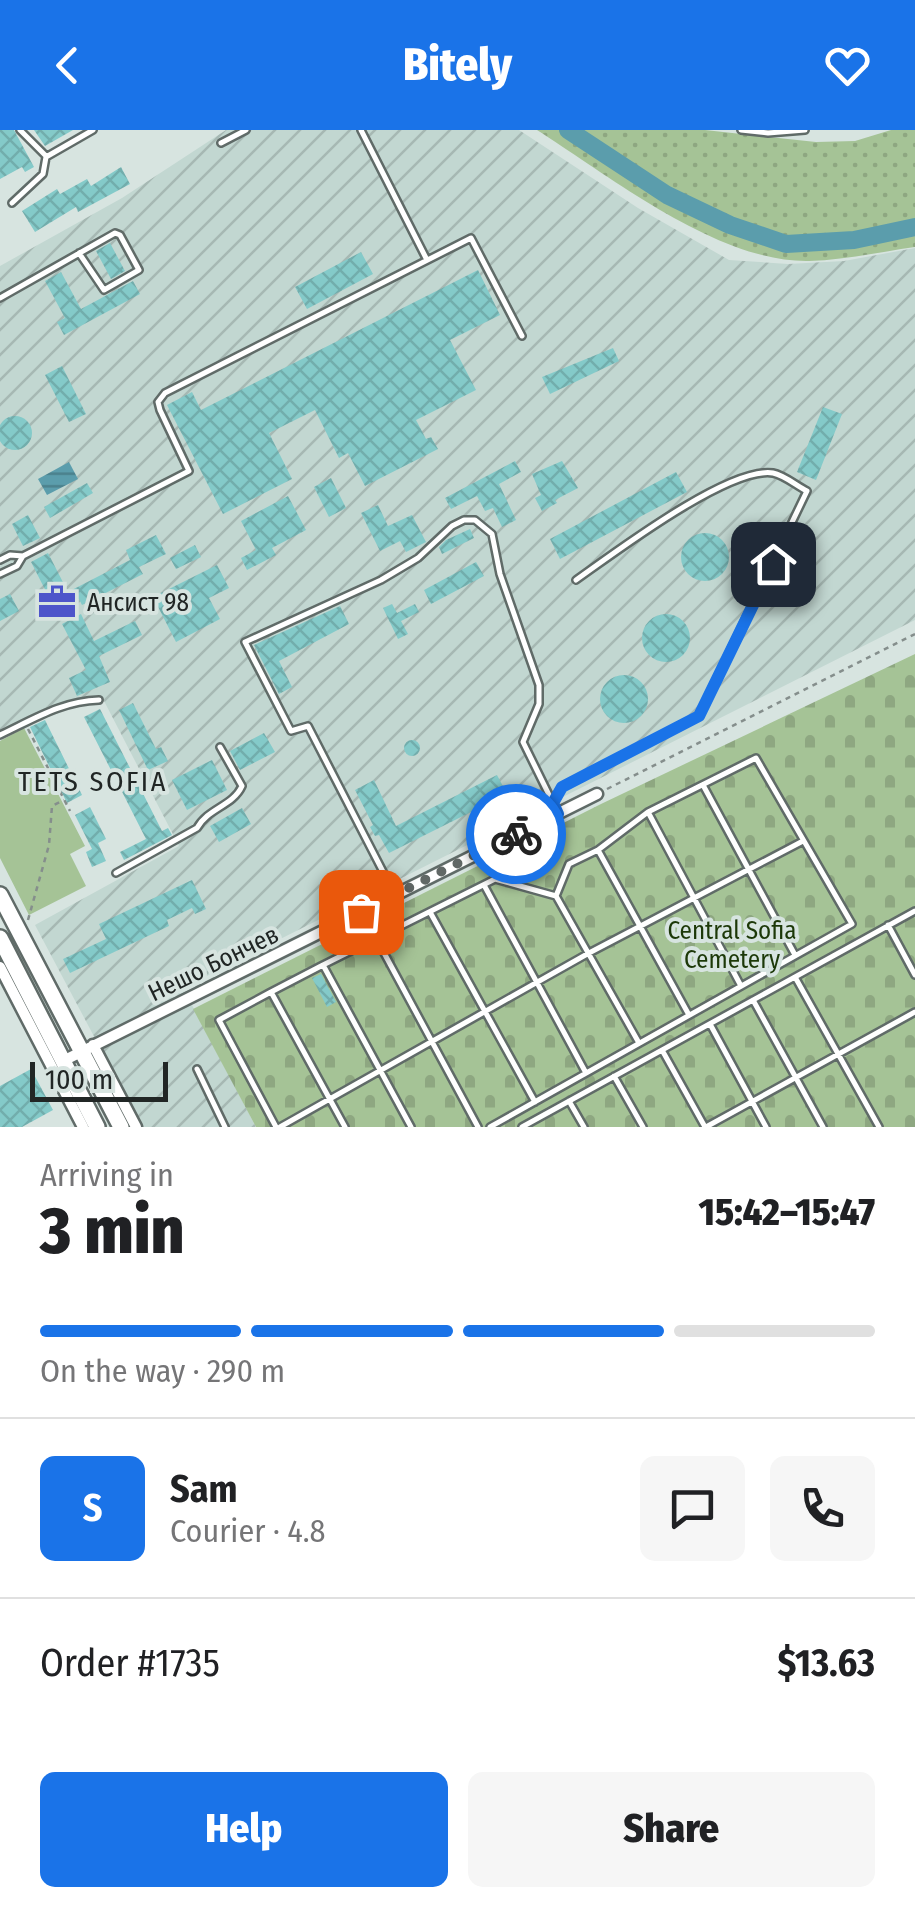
<!DOCTYPE html>
<meta charset="utf-8">
<style>
body{margin:0;font-family:"Fira Sans Condensed",sans-serif;background:#f6f6f6;color:#202124;height:100vh;display:flex;flex-direction:column;font-size:38px;white-space:nowrap}
*{box-sizing:border-box;margin:0}
p{font-size:32px;color:#757577}
.icon{flex:none;width:55px;height:55px;fill:none;stroke:currentColor;stroke-width:2;stroke-linecap:round;stroke-linejoin:round}
.map{position:relative;height:997px;overflow:hidden}
.side{display:flex;flex-direction:column;background:#fff;flex:1}
.side>*{flex:none}
.scale{position:absolute;left:30px;bottom:25px;width:138px;box-sizing:border-box;padding-left:10px;border:5px solid #212625;border-top:0;font-size:28px;line-height:35px;white-space:nowrap;color:#212625;-webkit-text-stroke:8px #d7e4e0;paint-order:stroke}
.pin{position:absolute;display:grid;place-items:center;width:85px;height:85px;color:#fff;margin:-42px;border-radius:20px;box-shadow:0 5px 15px #0006}
.courier{position:absolute;display:grid;place-items:center;width:100px;height:100px;margin:-50px;border:8px solid #1a73e8;border-radius:50%;background:#fff;color:#222;box-shadow:0 2px 12px #0007}
.overview em{font-style:normal;font-weight:800}
.overview div{display:flex;flex-direction:column-reverse}
.overview{display:flex;align-items:center;justify-content:space-between;height:170px;padding:0 40px}
h1{font-size:65px;font-weight:800;line-height:75px}
.bar{display:grid;grid-template-columns:repeat(4,1fr);gap:15px 10px;align-content:center;height:120px;padding:0 40px}
.bar i{height:12px;border-radius:8px;background:#e0e0e0}
.bar .selected{background:#1a73e8}
.bar p{grid-column:span 4}
.line{display:flex;align-items:center;gap:25px;padding:0 40px;border-top:2px solid #e0e0e0}
.line div{flex:1}
.round{display:grid;place-items:center;flex:none;width:105px;height:105px;border-radius:15px;background:#f6f6f6}
.button{display:flex;gap:20px;margin-top:auto;padding:20px 40px}
.button a{flex:1;height:115px;border-radius:15px;background:#1a73e8;color:#fff;font-size:40px;font-weight:800;line-height:115px;text-align:center}
.button a+a{background:#f6f6f6;color:#202124}
header{display:flex;justify-content:space-between;align-items:center;height:130px;padding:0 40px;background:#1a73e8;color:#fff;font-size:45px;font-weight:800}
.map>svg:first-child{display:block}
</style>
<header><svg class="icon" aria-label="back" viewBox="0 0 24 24"><path d="M15 5l-7 7 7 7"/></svg>Bitely<svg class="icon" aria-label="heart" viewBox="0 0 24 24"><path d="M12 20l-8-8c-3-5 5-10 8-4 3-6 11-1 8 4z"/></svg></header>
<div class="map">
<svg width="915" height="997" viewBox="0 0 915 997">
<defs>
<pattern id="industrial-furrows" width="10" height="10" patternUnits="userSpaceOnUse" patternTransform="scale(2.5)"><rect width="10" height="10" fill="#c2d7d1"/><path d="M-1 1l2-2M0 10L10 0M9 11l2-2" fill="none" stroke="#a6b8b3"/></pattern>
<pattern id="grass-dots" width="8" height="8" patternUnits="userSpaceOnUse" patternTransform="scale(2.5)"><rect width="8" height="8" fill="#a5c396"/><path d="M2 2h.1M6 6h.1" fill="none" stroke="#8ea781" stroke-width="1.8" stroke-linecap="round"/></pattern>
<pattern id="cemetery-stones" width="16" height="16" patternUnits="userSpaceOnUse" patternTransform="scale(2.5)"><rect width="16" height="16" fill="#a5c396"/><path d="M2 7V4a2 2 0 0 1 4 0v3zM10 15v-3a2 2 0 0 1 4 0v3z" fill="#8ea781"/></pattern>
<pattern id="water-rules" width="6" height="5" patternUnits="userSpaceOnUse" patternTransform="scale(2.5)"><rect width="6" height="5" fill="#5b9dac"/><path d="M0 2.5h6" fill="none" stroke="#4b808c"/></pattern>
<pattern id="building-cross-hatch" width="8" height="8" patternUnits="userSpaceOnUse" patternTransform="scale(2.5)"><rect width="8" height="8" fill="#84cac9"/><path d="M0 0l8 8M0 8l8-8" fill="none" stroke="#72adac"/></pattern>
</defs>
<rect width="100%" height="100%" fill="#d7e4e0"/>
<path fill="url(#industrial-furrows)" d="M 226,0 L 519,0 L 638,78 L 729,130 L 788,134 L 844,131 L 915,118 L 915,490 L 183,858 L 256,997 L 142,997 L 35,795 L 179,716 L 103,569 L 68,570 L 0,603 L 0,136 L 122,68 Z"/>
<path fill="url(#grass-dots)" d="M 537,0 L 705,0 L 816,12 L 855,11 L 891,0 L 915,0 L 915,117 C 880,122 844,130 809,131 C 719,133 611,47 537,0 Z"/>
<path fill="url(#cemetery-stones)" d="M 915,524 L 915,997 L 256,997 L 193,879 L 601,674 Z"/>
<path fill="#a5c396" d="M 24,598 L 85,716 L 70,724 L 86,756 L 29,785 L 0,728 L 0,611 Z"/>
<path fill="url(#water-rules)" d="M 69,332 L 78,349 L 47,365 L 38,349 Z"/>
<g fill="none" stroke-linecap="round" stroke-linejoin="round">
<path stroke="#5b9dac" stroke-width="18" d="M 568,0 L 667,65 L 730,95 L 786,114 L 854,110 L 915,97"/>
</g>
<path fill="url(#building-cross-hatch)" d="M 0,0 L 14,0 L 34,37 L 25,42 L 22,37 L 0,49 Z
M 34,0 L 73,0 L 45,16 Z
M 121,37 L 130,54 L 78,82 L 76,77 L 35,102 L 22,81 L 57,59 L 60,64 L 87,49 L 91,56 Z
M 110,113 L 125,141 L 111,149 L 96,121 Z
M 361,122 L 373,144 L 307,179 L 295,157 Z
M 478,140 L 500,185 L 450,210 L 476,260 L 416,290 L 426,309 L 431,307 L 438,319 L 365,356 L 348,323 L 339,328 L 315,280 L 269,303 L 292,349 L 223,384 L 167,275 L 192,262 L 201,280 Z
M 61,142 L 81,179 L 133,151 L 140,164 L 64,205 L 57,192 L 65,188 L 45,151 Z
M 613,218 L 619,231 L 550,264 L 542,247 Z
M 62,236 L 86,284 L 69,292 L 45,245 Z
M 823,277 L 842,284 L 816,350 L 797,342 Z
M-2 303a17 17 0 1 1 34 0a17 17 0 1 1-34 0Z
M 515,331 L 521,342 L 499,354 L 516,390 L 502,397 L 493,378 L 485,381 L 477,366 L 451,379 L 445,368 Z
M 562,331 L 578,358 L 555,370 L 557,373 L 542,381 L 535,368 L 541,365 L 532,344 Z
M 676,342 L 687,362 L 560,429 L 550,409 Z
M 331,348 L 346,378 L 329,387 L 314,357 Z
M 87,353 L 93,363 L 50,388 L 44,377 Z
M 288,366 L 306,400 L 272,418 L 276,425 L 247,440 L 241,428 L 256,420 L 241,391 Z
M 378,375 L 388,396 L 412,385 L 426,412 L 406,422 L 400,411 L 380,421 L 361,383 Z
M 28,385 L 40,408 L 23,416 L 12,394 Z
M 470,399 L 474,408 L 442,424 L 439,417 L 446,410 Z
M681 427a24 24 0 1 1 48 0a24 24 0 1 1-48 0Z
M 156,405 L 166,424 L 139,437 L 143,444 L 82,475 L 79,469 L 56,481 L 31,432 L 48,423 L 68,462 L 130,430 L 126,420 Z
M 195,415 L 201,427 L 176,439 L 170,428 Z
M 476,432 L 484,446 L 431,474 L 424,460 Z
M 217,435 L 229,458 L 209,468 L 220,489 L 176,512 L 153,467 Z
M 10,464 L 19,481 L 0,491 L 0,469 Z
M 392,474 L 397,483 L 415,474 L 419,482 L 401,491 L 408,504 L 398,509 L 383,478 Z
M 340,476 L 349,494 L 279,531 L 292,557 L 279,564 L 254,515 Z
M 81,484 L 94,511 L 135,491 L 142,505 L 99,526 L 110,552 L 77,566 L 69,548 L 86,540 L 62,494 Z
M642 508a24 24 0 1 1 48 0a24 24 0 1 1-48 0Z
M600 569a24 24 0 1 1 48 0a24 24 0 1 1-48 0Z
M 133,573 L 156,619 L 161,617 L 168,631 L 148,640 L 119,580 Z
M 100,579 L 162,701 L 168,698 L 172,705 L 124,730 L 120,722 L 146,709 L 84,587 Z
M 45,590 L 82,665 L 67,673 L 30,597 Z
M 264,603 L 275,622 L 240,640 L 230,621 Z
M404 618a8 8 0 1 1 16 0a8 8 0 1 1-16 0Z
M 212,630 L 227,660 L 187,680 L 172,650 Z
M 497,645 L 507,664 L 389,723 L 379,705 L 375,706 L 370,697 L 373,695 L 355,660 L 374,650 L 396,696 Z
M 90,677 L 106,709 L 98,713 L 106,731 L 92,737 L 86,722 L 92,719 L 75,685 Z
M 242,678 L 251,694 L 219,712 L 210,696 Z
M 192,750 L 206,779 L 195,784 L 192,778 L 167,790 L 169,796 L 70,843 L 63,829 L 106,809 L 99,794 Z
M 321,844 L 336,872 L 327,877 L 312,848 Z
M 31,939 L 53,980 L 22,997 L 0,997 L 0,956 Z"/>
<g fill="none" stroke-linecap="round" stroke-linejoin="round">
<g stroke="#606b68" stroke-width="10">
<path id="lane" d="M 20,0 L 46,26
M 361,0 L 427,130
M 741,0 L 768,3 L 805,0
M 221,13 L 246,0
M 12,73 L 43,44 L 46,27 L 93,0
M 0,168 L 115,103 L 120,105 L 139,140 L 104,160 L 79,123
M 23,426 L 189,341 L 160,280 L 158,272 L 165,263 L 471,108 L 522,206
M 0,430 L 10,425 L 23,426 L 17,436 L 0,444
M 0,605 C 34,589 62,571 99,570
M 703,655 L 795,825
M 553,673 L 562,657 L 699,586 L 807,361 C 797,356 784,345 773,343 C 729,336 613,424 576,450
M 648,682 L 741,856
M 598,720 L 689,885
M 116,743 L 197,698 C 208,678 233,676 242,656 L 220,617
M 484,755 L 586,943
M 395,765 L 308,596 L 291,601 L 245,512 L 381,450 L 418,428 L 452,396 L 464,390 L 475,390 L 492,404 L 500,444 L 539,555 L 539,574 L 523,612 L 553,673
M 430,782 L 535,972
M 363,784 L 478,997
M 888,795 L 915,845
M 323,835 L 495,749 L 556,766 L 639,913
M 795,847 L 879,997
M 271,862 L 219,890 L 276,997
M 753,870 L 823,997
M 710,894 L 766,997
M 662,920 L 705,997
M 197,939 L 225,997
M 614,946 L 643,997
M 569,971 L 584,997
M 280,997 L 589,823 L 803,711
M 345,997 L 271,862 L 323,835 L 411,997
M 490,997 L 852,794 L 756,628 L 648,682 L 598,720 L 569,734 L 556,766
M 522,997 L 915,781
M 706,997 L 915,882"/>
</g>
<g stroke="#606b68" stroke-width="15">
<path id="street" d="M 0,837 L 83,997
M 93,915 L 136,997
M 63,931 L 597,664"/>
</g>
<g stroke="#606b68" stroke-width="20">
<path id="secondary" d="M 0,765 L 121,997
M 0,808 L 97,997"/>
</g>
<path stroke="#858e8c" stroke-width="2.5" stroke-dasharray="5 5" stroke-linecap="butt" d="M 28,599 L 70,681
M 607,659 L 915,504
M 28,790 L 49,715 L 52,676 L 64,670"/>
<use href="#lane" stroke="#fff" stroke-width="5"/>
<use href="#street" stroke="#fff" stroke-width="10"/>
<use href="#secondary" stroke="#fff" stroke-width="15"/>
</g>
<g fill="none" stroke-linecap="round" stroke-linejoin="round">
<path stroke="#616866" stroke-width="10" stroke-dasharray="0 18" d="M 361,782 L 516,704"/>
<path stroke="#1a73e8" stroke-width="12" d="M 516,704 L 558,684 L 553,673 L 562,657 L 699,586 L 773,434"/>
</g>
<defs>
<g id="office-bare" transform="scale(3)"><path d="M-6-3h4V-5.5h4V-3h4V5H-6ZM-1-4.5V-3h2v-1.5ZM-6 0V1H6V0Z" fill="#4d55ca" stroke="#d7e4e0" stroke-width="2.5" paint-order="stroke"/></g>
</defs>
<g fill-rule="evenodd">
<use href="#office-bare" x="57" y="472"/>
</g>
<g text-anchor="middle" stroke-width="8" stroke-linejoin="round" paint-order="stroke">
<g font-size="25" fill="#212625" stroke="#d7e4e0" text-anchor="start">
<text x="87" y="481">Ансист 98</text>
</g>
<g font-size="25" fill="#1c3808" stroke="#d7e4e0">
<text x="732" y="809">Central Sofia<tspan x="732" dy="29">Cemetery</tspan></text>
</g>
<g font-size="25" fill="#212625" stroke="#d7e4e0">
<text transform="translate(213 833) rotate(-26)" y="9">Нешо Бончев</text>
</g>
<g font-size="28" letter-spacing="2.5" fill="#212625" stroke="#d7e4e0">
<text x="93" y="661">TETS SOFIA</text>
</g>
</g>
</svg>
<div class="scale">100 m</div>
<div class="pin" style="left:361px;top:782px;background:#ea580c"><svg class="icon" aria-label="bag" viewBox="0 0 24 24"><path d="M5 8h14l-1 12H6zM9 8a3 3 0 0 1 6 0"/></svg></div>
<div class="pin" style="left:773px;top:434px;background:#1f2937"><svg class="icon" aria-label="home" viewBox="0 0 24 24"><path d="M3 11l9-7 9 7M6 9v11h12V9"/></svg></div>
<div class="courier" style="left:516px;top:704px"><svg class="icon" aria-label="bike" viewBox="0 0 24 24"><circle cx="6" cy="16" r="4"/><circle cx="18" cy="16" r="4"/><path d="M6 16l4-8h5l3 8M10 8l3 8H6M13 5h3"/></svg></div>
</div>
<section class="side">
<div class="overview"><div><h1>3 min</h1><p>Arriving in</p></div><em>15:42–15:47</em></div>
<div class="bar"><i class="selected"></i><i class="selected"></i><i class="selected"></i><i></i><p>On the way · 290 m</p></div>
<div class="line" style="height:180px"><b class="round" style="background:#1a73e8;color:#fff">S</b><div><b>Sam</b><p>Courier · 4.8</p></div><a class="round"><svg class="icon" aria-label="chat" viewBox="0 0 24 24"><path d="M4 5h16v11H9l-5 4z"/></svg></a><a class="round"><svg class="icon" aria-label="phone" viewBox="0 0 24 24"><path d="M5 4h4l2 5-3 2q2 4 5 5l2-3 5 2v4C11 20 4 13 5 4z"/></svg></a></div>
<div class="line" style="height:130px"><div>Order #1735</div><b>$13.63</b></div>
<div class="button"><a>Help</a><a>Share</a></div>
</section>
